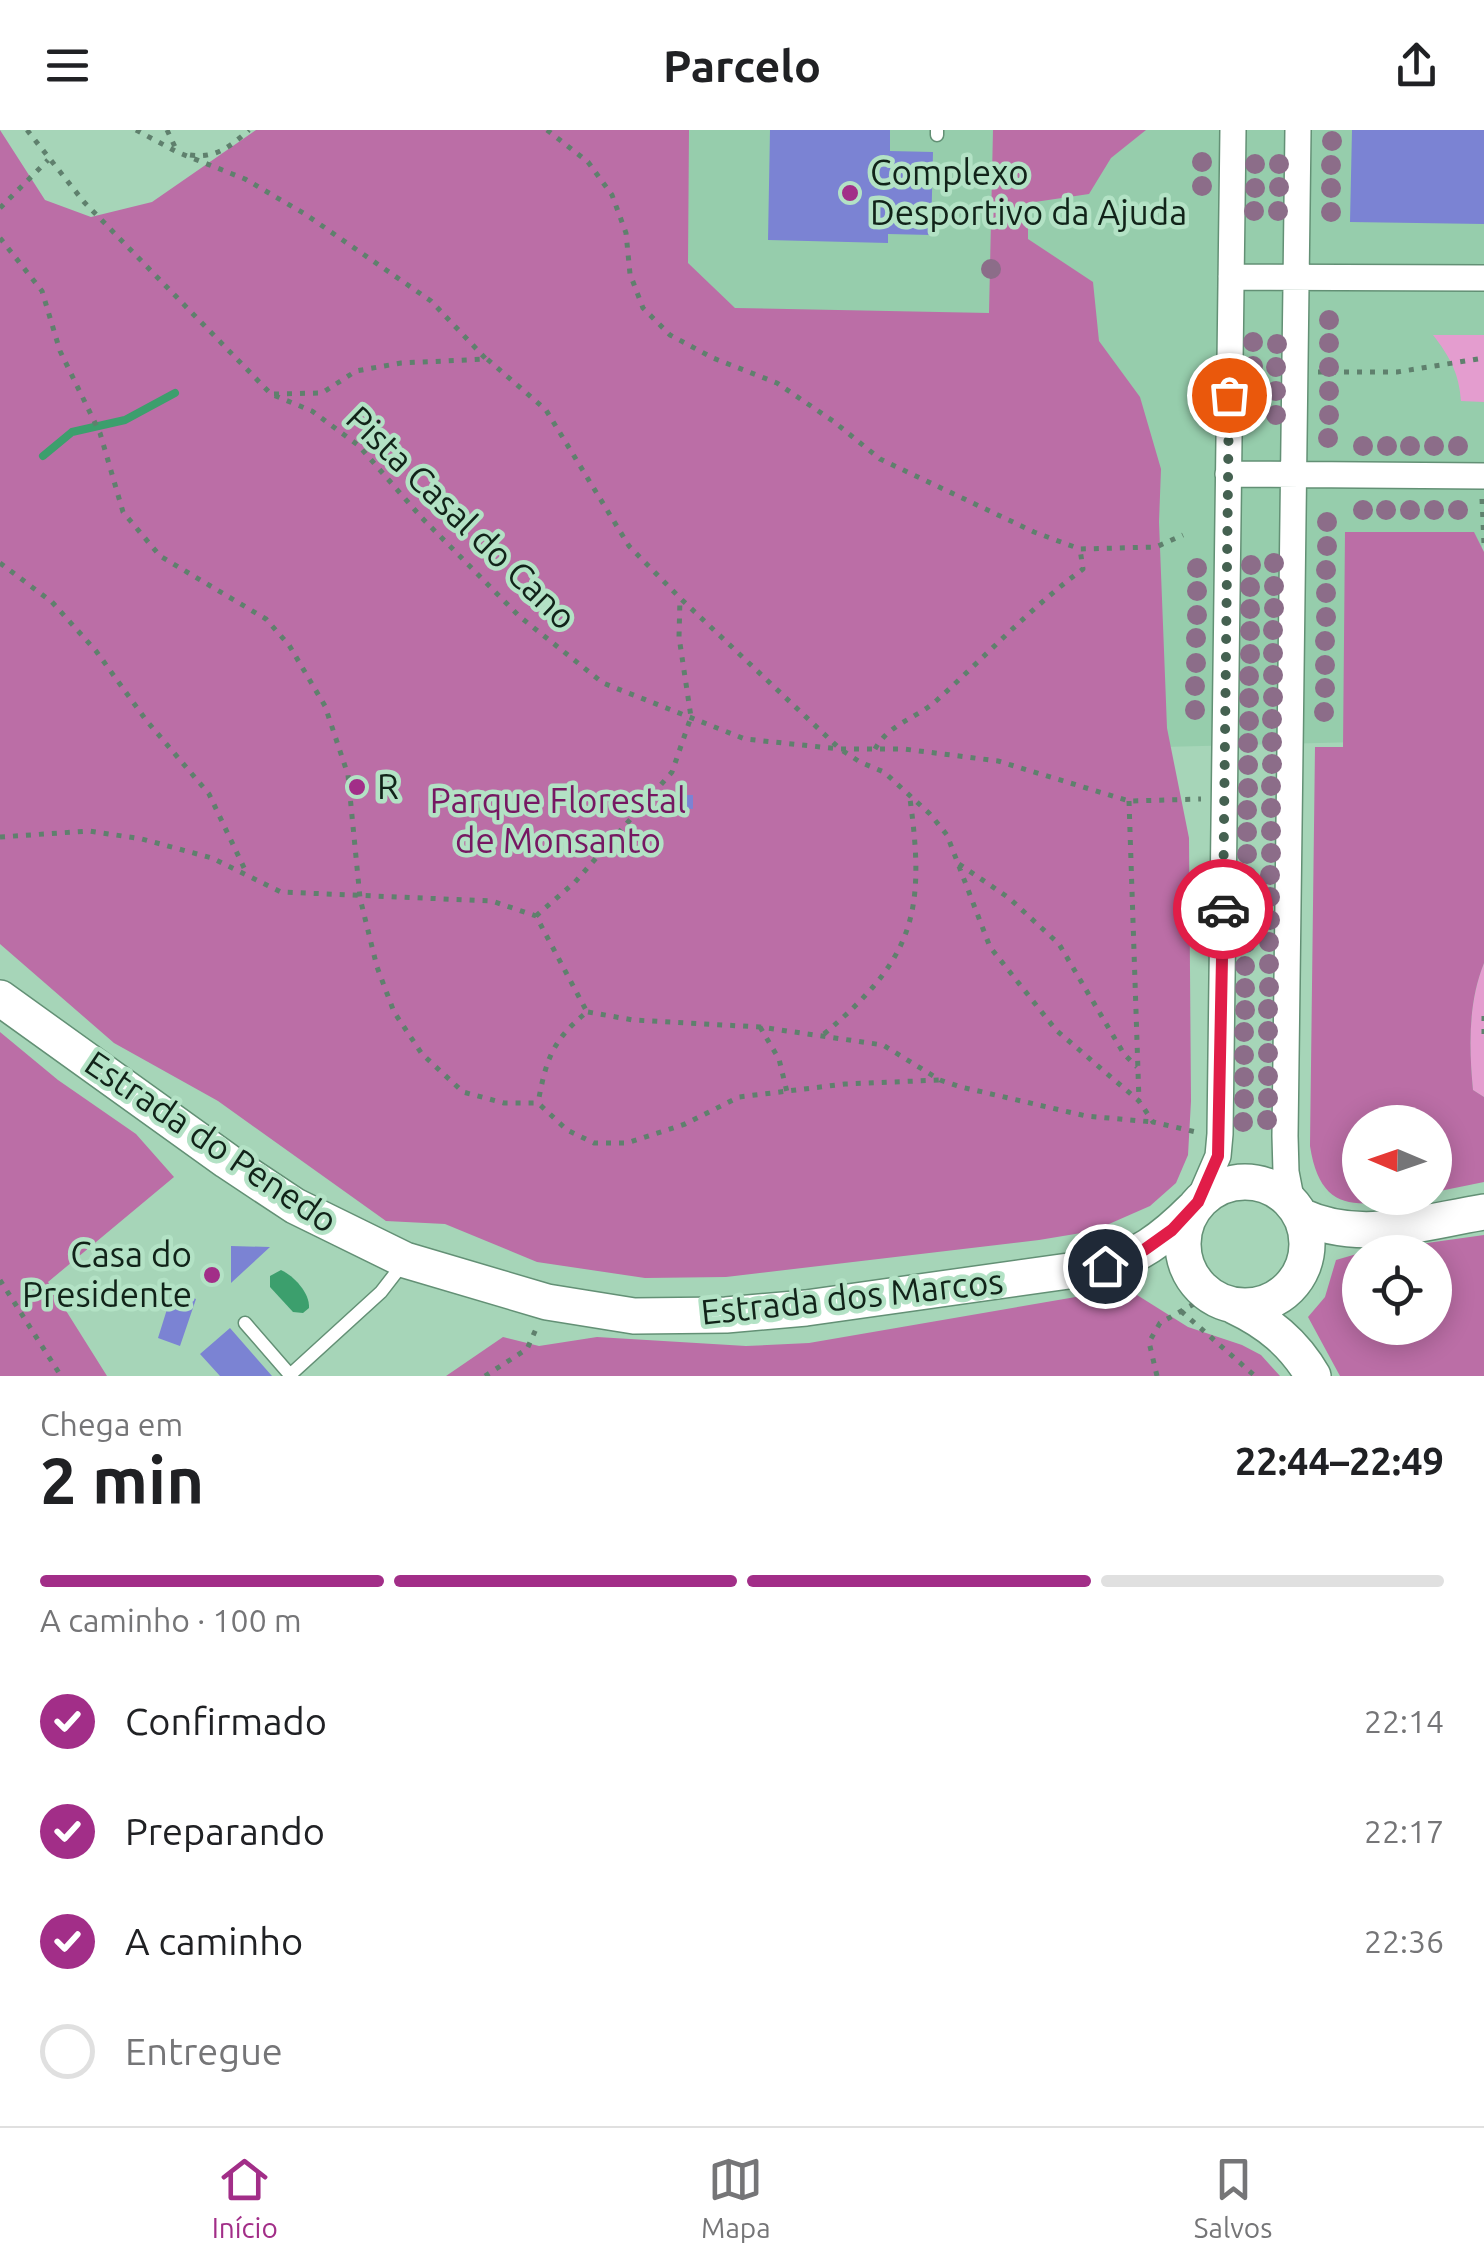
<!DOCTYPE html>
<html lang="pt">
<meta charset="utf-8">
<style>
body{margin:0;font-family:Ubuntu,sans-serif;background:#f2f2f2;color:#202124;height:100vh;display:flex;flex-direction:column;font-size:38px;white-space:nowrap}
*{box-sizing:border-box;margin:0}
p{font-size:32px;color:#757577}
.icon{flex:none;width:55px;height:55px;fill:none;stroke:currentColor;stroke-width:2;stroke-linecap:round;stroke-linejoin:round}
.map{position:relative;height:1246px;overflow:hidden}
.drawer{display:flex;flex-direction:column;background:#fff;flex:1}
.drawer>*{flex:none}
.needle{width:65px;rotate:272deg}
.controls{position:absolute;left:1342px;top:975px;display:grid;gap:20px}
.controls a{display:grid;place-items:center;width:110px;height:110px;border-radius:50%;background:#fff;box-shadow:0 5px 25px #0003;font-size:50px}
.pin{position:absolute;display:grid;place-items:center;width:85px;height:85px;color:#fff;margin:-42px;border:5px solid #fff;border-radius:50%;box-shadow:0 2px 10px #0007}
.courier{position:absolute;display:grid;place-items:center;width:100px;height:100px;margin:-50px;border:8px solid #e11d48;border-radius:50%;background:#fff;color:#222;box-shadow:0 2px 12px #0007}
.head em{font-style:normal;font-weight:600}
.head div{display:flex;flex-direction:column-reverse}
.head{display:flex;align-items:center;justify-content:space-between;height:170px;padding:0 40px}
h1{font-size:65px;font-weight:600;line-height:75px}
.bar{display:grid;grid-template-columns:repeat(4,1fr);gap:15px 10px;align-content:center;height:120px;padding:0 40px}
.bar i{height:12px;border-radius:8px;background:#e0e0e0}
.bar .selected{background:#a22e88}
.bar p{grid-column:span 4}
ol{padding:0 40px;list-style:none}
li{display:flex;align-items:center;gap:30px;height:110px}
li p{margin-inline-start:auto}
li .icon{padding:10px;border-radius:50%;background:#a22e88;color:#fff;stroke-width:4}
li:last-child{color:#757577}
li i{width:55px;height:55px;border:5px solid #e0e0e0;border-radius:50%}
header{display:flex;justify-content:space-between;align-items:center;height:130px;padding:0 40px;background:#fff;font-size:45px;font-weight:600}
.tab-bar{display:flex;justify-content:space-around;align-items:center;height:140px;border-top:2px solid #e0e0e0;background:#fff;font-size:28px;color:#757577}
.tab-bar a{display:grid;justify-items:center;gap:5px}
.tab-bar .selected{color:#a22e88}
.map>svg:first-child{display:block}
</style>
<header><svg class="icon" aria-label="menu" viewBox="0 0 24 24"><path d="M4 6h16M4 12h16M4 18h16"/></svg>Parcelo<svg class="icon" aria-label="share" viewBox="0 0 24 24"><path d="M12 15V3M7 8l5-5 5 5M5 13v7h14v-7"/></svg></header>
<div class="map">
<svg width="1484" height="1246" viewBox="0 0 1484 1246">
<rect width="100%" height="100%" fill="#a6d5b8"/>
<path fill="#96cdac" d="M 686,0 L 1484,0 L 1484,413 L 1359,612 L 1162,617 L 682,187 Z"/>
<path fill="#e49dcf" d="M 1433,205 L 1484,205 L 1484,272 L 1461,271 C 1459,243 1450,227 1433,205 Z
M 1484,833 L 1484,967 L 1473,960 C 1469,917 1468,874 1484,833 Z"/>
<path fill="#bb6ea6" d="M 0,0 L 45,70 L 91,87 L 152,72 L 256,0 L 689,0 L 688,133 L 735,178 L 989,183 L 993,0 L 1146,0 L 1111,28 L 1089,64 L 1028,73 L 1028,109 L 1093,152 L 1099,211 L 1140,267 L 1161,339 L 1159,392 L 1167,598 L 1189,708 L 1191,971 L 1188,1025 L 1176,1053 L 1150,1076 L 1093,1101 L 1039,1110 L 726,1147 L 645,1148 L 537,1132 L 445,1094 L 386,1091 L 218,971 L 114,913 L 0,814 Z
M 1345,402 L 1474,402 L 1484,422 L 1484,833 C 1468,873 1469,917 1473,960 L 1484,967 L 1484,1052 L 1435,1062 L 1435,992 L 1360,992 L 1360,1068 L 1408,1068 C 1354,1078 1320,1081 1310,1016 L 1315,617 L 1343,617 Z
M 0,902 L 58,950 L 136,1004 L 174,1047 L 48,1152 L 107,1246 L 0,1246 Z
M 1484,1105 L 1484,1246 L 1340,1246 L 1308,1187 L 1325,1167 L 1336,1130 L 1360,1123 L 1360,1198 L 1435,1198 L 1435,1122 L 1363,1122 Z
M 1099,1163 L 1137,1165 L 1188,1197 L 1242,1215 L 1261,1225 L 1280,1246 L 446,1246 L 503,1207 L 539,1216 L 597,1207 L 746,1216 L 809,1213 Z"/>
<path fill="#3c9f6d" d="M 281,1140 C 294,1146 310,1163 309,1178 L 303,1183 L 293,1182 L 270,1157 L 270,1146 Z"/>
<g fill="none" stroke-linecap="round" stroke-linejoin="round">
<path stroke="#3c9f6d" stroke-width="8" d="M 43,326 L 72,302 L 125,290 L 175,263"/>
</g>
<path fill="#7b83d3" d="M 770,0 L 890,0 L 890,21 L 933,22 L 931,105 L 888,104 L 888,113 L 768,110 Z
M 1352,0 L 1484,0 L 1484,94 L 1350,92 Z
M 679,665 L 693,665 L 693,679 L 679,678 Z
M 231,1116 L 270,1117 L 231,1153 Z
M 173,1160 L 196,1169 L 180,1216 L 158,1208 Z
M 230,1198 L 272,1246 L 220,1246 L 200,1224 Z"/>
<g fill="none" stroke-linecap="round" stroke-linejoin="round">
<g stroke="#639075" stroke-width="15">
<path id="lane" d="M 937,5 L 937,0
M 245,1193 L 291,1246
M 290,1245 L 381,1162 L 405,1131"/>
</g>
<g stroke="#639075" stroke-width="28">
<path id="street" d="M 1231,147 L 1484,148
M 1228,344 L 1484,346
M 1198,1072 L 1218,1026 L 1220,1004 L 1233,0
M 1292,1073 L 1286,1042 L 1285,1006 L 1298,0"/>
</g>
<g stroke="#639075" stroke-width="38">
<path id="secondary" d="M 0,868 L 227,1031 L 295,1076 L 405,1130 L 547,1172 L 634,1186 L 726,1185 L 806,1178 L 1097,1137 C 1136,1130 1165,1107 1193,1079
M1183 1114a62 62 0 1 1 124 0a62 62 0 1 1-124 0Z
M 1301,1086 C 1360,1114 1422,1092 1484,1082
M 1234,1176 C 1268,1192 1294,1213 1313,1246"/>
</g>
<path stroke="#5f806d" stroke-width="5" stroke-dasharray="5 8" stroke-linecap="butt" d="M 27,0 L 84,72 L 271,264 L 312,281 L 358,315 L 422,388 L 519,486 L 603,553 L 745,609 L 840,619 L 904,619 L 998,631 L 1129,671 L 1201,669
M 136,0 L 177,22 L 245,49 L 305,84 L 431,171 L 486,229
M 167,0 L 176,19
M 547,0 L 588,32 L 612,65 L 626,103 L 630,144 L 643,178 L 670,205 L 713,228 L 777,253 L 833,291 L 880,329 L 1034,402 L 1080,419 L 1156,417 L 1183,405
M 190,25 C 215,29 231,16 249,0
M 0,78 L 48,30
M 0,108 L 42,161 L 60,221 L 100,303 L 123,382 L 160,426 L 266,489 L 289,515 L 325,576 L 348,645 L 360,768 L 377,837 L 394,882 L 422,924 L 463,962 L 504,973 L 538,973 L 567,1000 L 594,1013 L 627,1013 L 685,994 L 739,967 L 845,954 L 940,950
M 1318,242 L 1397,242 L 1484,228
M 274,264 L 322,263 L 356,241 L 401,233 L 487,229 L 546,280 L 629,416 L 680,468 L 840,619 L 860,632 L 884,642 L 930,684 L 947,705 L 990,817 L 1056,900 L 1139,971 L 1153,992 L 1196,1002
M 1482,369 L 1484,414
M 0,433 L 52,472 L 96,521 L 146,590 L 209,664 L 247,744
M 875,619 C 889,594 915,589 936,571 C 985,527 1029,479 1083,439 L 1080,419
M 1129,671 L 1139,971
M 0,707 L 89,701 L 142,709 L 212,728 L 281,762 L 492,771 L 536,786 L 587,882 C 552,910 546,930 538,973
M 959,734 L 1009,768 L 1059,814 L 1124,924 L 1137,937
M 536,786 L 575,752 L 672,642 L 691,587 L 679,507 L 680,468
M 588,882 L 633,890 L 760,897 L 883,915 L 940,950 L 961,957 L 1086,986 L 1153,992
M 1484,886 L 1484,907
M 760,897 L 779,929 L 787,962
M 824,904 C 913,829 926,784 910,669
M 0,1150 L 61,1246
M 1181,1181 L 1255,1246
M 485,1246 L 527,1219 L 536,1199
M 1157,1246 L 1149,1212 L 1160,1193 L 1208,1166"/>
<use href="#lane" stroke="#fff" stroke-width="12"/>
<use href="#street" stroke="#fff" stroke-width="25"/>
<use href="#secondary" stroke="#fff" stroke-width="35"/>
</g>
<g fill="#8c6d89">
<circle cx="1332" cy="11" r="10"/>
<circle cx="1202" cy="32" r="10"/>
<circle cx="1255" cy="34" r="10"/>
<circle cx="1279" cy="34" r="10"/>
<circle cx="1331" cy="35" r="10"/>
<circle cx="1202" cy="56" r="10"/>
<circle cx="1279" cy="57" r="10"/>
<circle cx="1255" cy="58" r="10"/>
<circle cx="1331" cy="58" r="10"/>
<circle cx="1254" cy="81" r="10"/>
<circle cx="1278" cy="81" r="10"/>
<circle cx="1331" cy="82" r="10"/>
<circle cx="991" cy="139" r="10"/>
<circle cx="1329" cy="190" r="10"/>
<circle cx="1253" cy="212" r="10"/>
<circle cx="1329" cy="213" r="10"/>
<circle cx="1277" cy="214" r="10"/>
<circle cx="1253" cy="236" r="10"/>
<circle cx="1276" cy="237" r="10"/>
<circle cx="1329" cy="237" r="10"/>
<circle cx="1253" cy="260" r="10"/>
<circle cx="1276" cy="261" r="10"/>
<circle cx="1329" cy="261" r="10"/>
<circle cx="1252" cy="284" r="10"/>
<circle cx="1276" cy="285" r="10"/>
<circle cx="1329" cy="285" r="10"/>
<circle cx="1328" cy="308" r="10"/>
<circle cx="1363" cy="316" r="10"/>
<circle cx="1387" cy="316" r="10"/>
<circle cx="1410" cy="316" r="10"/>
<circle cx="1434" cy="316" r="10"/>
<circle cx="1458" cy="316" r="10"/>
<circle cx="1363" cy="380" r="10"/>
<circle cx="1386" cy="380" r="10"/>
<circle cx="1410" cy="380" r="10"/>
<circle cx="1434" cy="380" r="10"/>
<circle cx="1458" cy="380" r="10"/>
<circle cx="1327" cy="392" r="10"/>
<circle cx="1327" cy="416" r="10"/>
<circle cx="1274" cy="433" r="10"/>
<circle cx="1251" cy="435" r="10"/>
<circle cx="1197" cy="438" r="10"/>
<circle cx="1326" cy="440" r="10"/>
<circle cx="1274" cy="456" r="10"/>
<circle cx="1250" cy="457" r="10"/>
<circle cx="1197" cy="461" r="10"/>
<circle cx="1326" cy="463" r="10"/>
<circle cx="1274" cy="478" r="10"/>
<circle cx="1250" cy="479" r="10"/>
<circle cx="1197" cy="485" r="10"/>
<circle cx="1326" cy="487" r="10"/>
<circle cx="1273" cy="500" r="10"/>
<circle cx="1250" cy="501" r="10"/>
<circle cx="1196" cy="508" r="10"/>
<circle cx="1325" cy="511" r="10"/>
<circle cx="1273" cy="523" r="10"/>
<circle cx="1250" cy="524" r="10"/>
<circle cx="1196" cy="533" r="10"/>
<circle cx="1325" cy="535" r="10"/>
<circle cx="1273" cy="545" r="10"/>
<circle cx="1249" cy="546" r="10"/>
<circle cx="1195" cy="556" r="10"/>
<circle cx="1325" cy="558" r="10"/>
<circle cx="1273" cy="567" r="10"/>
<circle cx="1249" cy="568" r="10"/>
<circle cx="1195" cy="580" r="10"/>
<circle cx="1324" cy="582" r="10"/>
<circle cx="1272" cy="589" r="10"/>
<circle cx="1249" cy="591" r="10"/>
<circle cx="1272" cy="612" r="10"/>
<circle cx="1248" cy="613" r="10"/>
<circle cx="1272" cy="634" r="10"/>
<circle cx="1248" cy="635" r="10"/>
<circle cx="1271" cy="656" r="10"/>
<circle cx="1248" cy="658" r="10"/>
<circle cx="1271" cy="678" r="10"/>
<circle cx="1247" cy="680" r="10"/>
<circle cx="1271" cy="701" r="10"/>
<circle cx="1247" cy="702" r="10"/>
<circle cx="1271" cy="723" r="10"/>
<circle cx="1247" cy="724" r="10"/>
<circle cx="1270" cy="745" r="10"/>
<circle cx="1247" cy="746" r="10"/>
<circle cx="1270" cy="767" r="10"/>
<circle cx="1246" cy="769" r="10"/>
<circle cx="1270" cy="790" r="10"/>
<circle cx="1246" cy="791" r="10"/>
<circle cx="1269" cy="812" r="10"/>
<circle cx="1246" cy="813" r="10"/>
<circle cx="1269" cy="834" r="10"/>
<circle cx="1245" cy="836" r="10"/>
<circle cx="1269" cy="857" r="10"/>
<circle cx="1245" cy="858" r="10"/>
<circle cx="1268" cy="879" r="10"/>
<circle cx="1245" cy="880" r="10"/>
<circle cx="1268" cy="901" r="10"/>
<circle cx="1244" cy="902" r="10"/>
<circle cx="1268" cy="923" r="10"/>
<circle cx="1244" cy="925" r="10"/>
<circle cx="1268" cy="946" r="10"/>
<circle cx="1244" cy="947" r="10"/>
<circle cx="1268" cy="968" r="10"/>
<circle cx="1244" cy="969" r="10"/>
<circle cx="1267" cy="990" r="10"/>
<circle cx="1243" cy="992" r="10"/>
</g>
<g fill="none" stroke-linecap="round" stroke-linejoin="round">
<path stroke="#456151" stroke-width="10" stroke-dasharray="0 18" d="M 1223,779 L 1229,265"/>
<path stroke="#e11d48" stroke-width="12" d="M 1105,1136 L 1144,1120 L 1172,1100 L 1198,1072 L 1218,1026 L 1223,779"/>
</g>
<g fill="#a22e88" stroke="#b3e2c5" stroke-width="4">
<circle cx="850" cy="63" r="10"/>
<circle cx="357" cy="657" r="10"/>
<circle cx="212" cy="1145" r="10"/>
</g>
<g text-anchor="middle" stroke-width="9" stroke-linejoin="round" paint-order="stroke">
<g font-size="35" fill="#112319" stroke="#b3e2c5" text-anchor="start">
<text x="870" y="55">Complexo<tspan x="870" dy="40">Desportivo da Ajuda</tspan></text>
<text x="377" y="669">R</text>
<text x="192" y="1137" text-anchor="end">Casa do<tspan x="192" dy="40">Presidente</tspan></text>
</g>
<g font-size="35" fill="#112319" stroke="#b3e2c5">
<text transform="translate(461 388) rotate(44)" y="12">Pista Casal do Cano</text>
<text transform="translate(211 1012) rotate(34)" y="12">Estrada do Penedo</text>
<text transform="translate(852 1167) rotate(-6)" y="12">Estrada dos Marcos</text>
</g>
<g font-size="35" fill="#761862" stroke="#b3e2c5">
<text x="558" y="683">Parque Florestal<tspan x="558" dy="40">de Monsanto</tspan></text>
</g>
</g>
</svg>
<div class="controls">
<a><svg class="needle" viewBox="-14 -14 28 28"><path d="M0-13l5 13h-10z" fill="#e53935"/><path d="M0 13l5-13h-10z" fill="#757577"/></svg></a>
<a><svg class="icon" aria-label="locate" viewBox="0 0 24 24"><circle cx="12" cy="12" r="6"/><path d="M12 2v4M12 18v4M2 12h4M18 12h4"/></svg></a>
</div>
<div class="pin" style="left:1229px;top:265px;background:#ea580c"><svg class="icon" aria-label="bag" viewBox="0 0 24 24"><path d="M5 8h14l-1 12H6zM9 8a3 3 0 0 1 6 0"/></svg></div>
<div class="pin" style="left:1105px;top:1136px;background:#1f2937"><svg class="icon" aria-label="home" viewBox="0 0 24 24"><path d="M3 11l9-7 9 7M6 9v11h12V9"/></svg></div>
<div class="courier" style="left:1223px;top:779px"><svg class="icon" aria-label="car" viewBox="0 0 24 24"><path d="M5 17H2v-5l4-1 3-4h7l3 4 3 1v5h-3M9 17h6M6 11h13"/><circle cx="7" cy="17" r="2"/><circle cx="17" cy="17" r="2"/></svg></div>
</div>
<section class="drawer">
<div class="head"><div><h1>2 min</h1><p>Chega em</p></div><em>22:44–22:49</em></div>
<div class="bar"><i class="selected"></i><i class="selected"></i><i class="selected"></i><i></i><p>A caminho · 100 m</p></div>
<ol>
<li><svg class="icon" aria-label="check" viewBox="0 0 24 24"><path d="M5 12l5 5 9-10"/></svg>Confirmado<p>22:14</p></li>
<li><svg class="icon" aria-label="check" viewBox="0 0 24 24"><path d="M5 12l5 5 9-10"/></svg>Preparando<p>22:17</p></li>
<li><svg class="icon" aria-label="check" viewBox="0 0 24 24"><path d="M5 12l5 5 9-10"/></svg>A caminho<p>22:36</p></li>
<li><i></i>Entregue</li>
</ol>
</section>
<nav class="tab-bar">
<a class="selected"><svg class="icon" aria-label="home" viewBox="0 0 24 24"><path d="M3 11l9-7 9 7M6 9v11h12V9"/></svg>Início</a>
<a><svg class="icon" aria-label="map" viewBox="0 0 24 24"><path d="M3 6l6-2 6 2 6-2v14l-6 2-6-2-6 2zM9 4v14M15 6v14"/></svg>Mapa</a>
<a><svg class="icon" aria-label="saved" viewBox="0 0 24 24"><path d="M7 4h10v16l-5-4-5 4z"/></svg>Salvos</a>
</nav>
